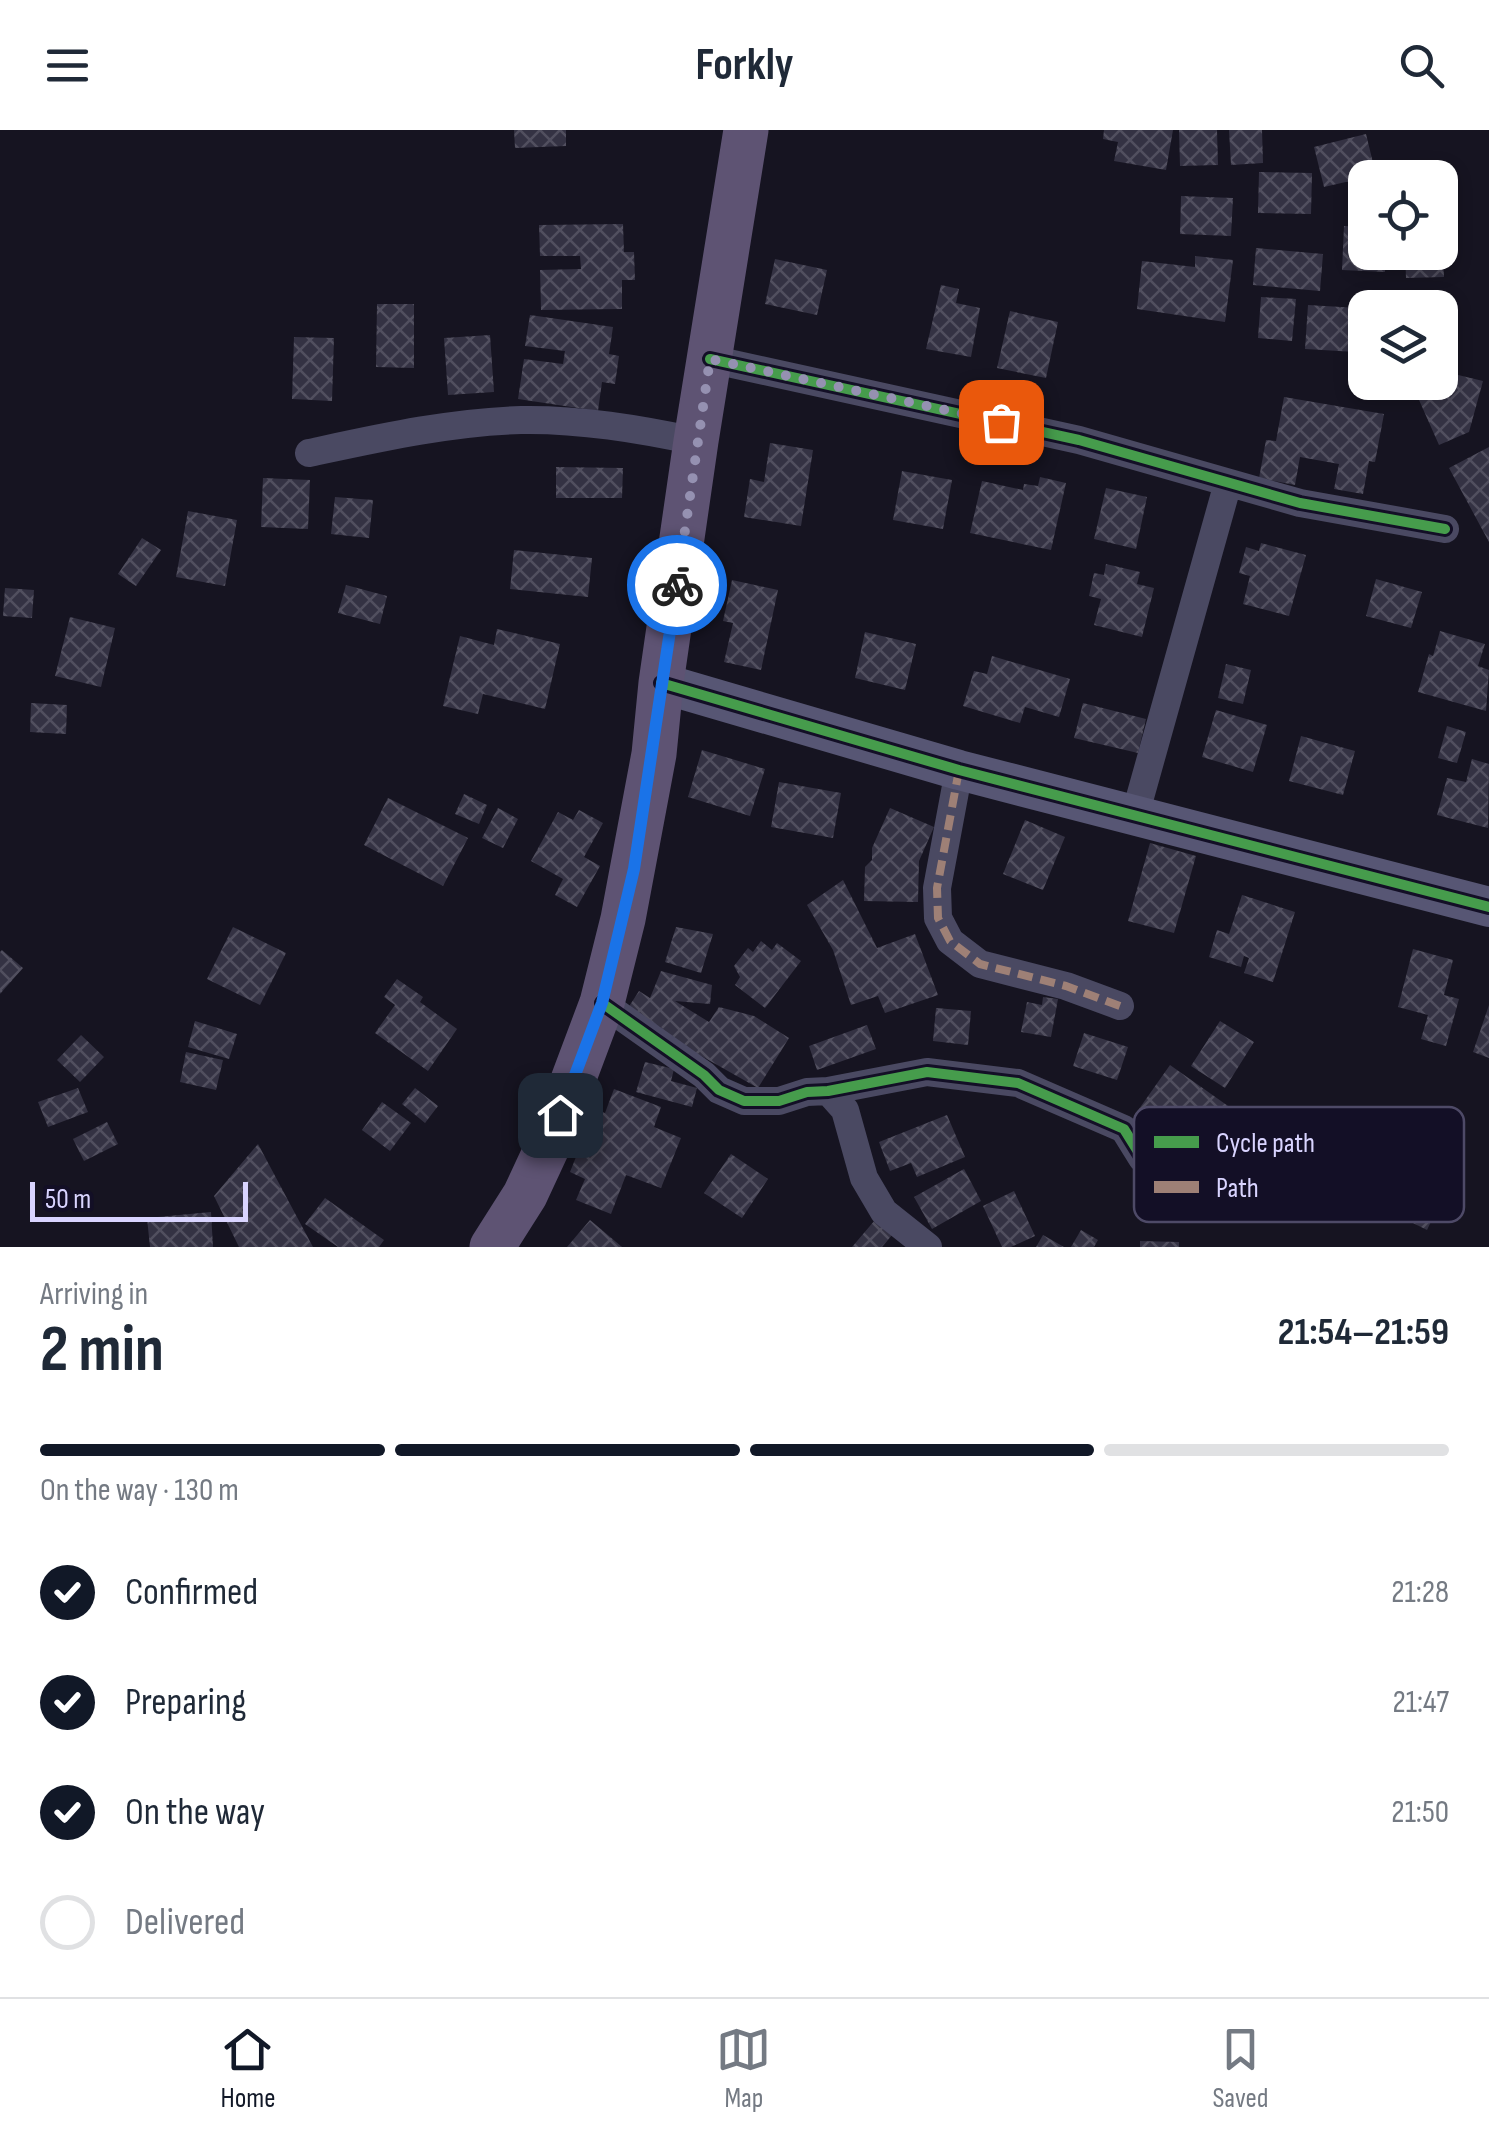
<!DOCTYPE html>
<meta charset="utf-8">
<style>
body{margin:0;font-family:"Sofia Sans Condensed",sans-serif;background:#f6f6f7;color:#1f2937;height:100vh;display:flex;flex-direction:column;font-size:38px;white-space:nowrap}
*{box-sizing:border-box;margin:0}
p{font-size:32px;color:#747a83}
.icon{flex:none;width:55px;height:55px;fill:none;stroke:currentColor;stroke-width:2;stroke-linecap:round;stroke-linejoin:round}
.map{position:relative;height:1117px;overflow:hidden}
.sheet{display:flex;flex-direction:column;background:#fff;flex:1}
.sheet>*{flex:none}
.fabs{position:absolute;left:1348px;top:30px;display:grid;gap:20px}
.fabs a{display:grid;place-items:center;width:110px;height:110px;border-radius:20px;background:#fff;box-shadow:0 5px 15px #0003;font-size:50px}
.scale{position:absolute;left:30px;bottom:25px;width:218px;box-sizing:border-box;padding-left:10px;border:5px solid #d9d4ff;border-top:0;font-size:28px;line-height:35px;white-space:nowrap;color:#d9d4ff;-webkit-text-stroke:8px #130f26;paint-order:stroke}
.pin{position:absolute;display:grid;place-items:center;width:85px;height:85px;color:#fff;margin:-42px;border-radius:20px;box-shadow:0 5px 15px #0006}
.courier{position:absolute;display:grid;place-items:center;width:100px;height:100px;margin:-50px;border:8px solid #1a73e8;border-radius:50%;background:#fff;color:#222;box-shadow:0 2px 12px #0007}
.overview em{font-style:normal;font-weight:700}
.overview div{display:flex;flex-direction:column-reverse}
.overview{display:flex;align-items:center;justify-content:space-between;height:170px;padding:0 40px}
h1{font-size:65px;font-weight:700;line-height:75px}
.bar{display:grid;grid-template-columns:repeat(4,1fr);gap:15px 10px;align-content:center;height:120px;padding:0 40px}
.bar i{height:12px;border-radius:8px;background:#e0e1e3}
.bar .current{background:#111827}
.bar p{grid-column:span 4}
ol{padding:0 40px;list-style:none}
li{display:flex;align-items:center;gap:30px;height:110px}
li p{margin-inline-start:auto}
li .icon{padding:10px;border-radius:50%;background:#111827;color:#fff;stroke-width:4}
li:last-child{color:#747a83}
li i{width:55px;height:55px;border:5px solid #e0e1e3;border-radius:50%}
header{display:flex;justify-content:space-between;align-items:center;height:130px;padding:0 40px;background:#fff;font-size:45px;font-weight:700}
.tab-bar{display:flex;justify-content:space-around;align-items:center;height:140px;border-top:2px solid #e0e1e3;background:#fff;font-size:28px;color:#747a83}
.tab-bar a{display:grid;justify-items:center;gap:5px}
.tab-bar .current{color:#111827}
.map>svg:first-child{display:block}
</style>
<header><svg class="icon" aria-label="menu" viewBox="0 0 24 24"><path d="M4 6h16M4 12h16M4 18h16"/></svg>Forkly<svg class="icon" aria-label="search" viewBox="0 0 24 24"><circle cx="10" cy="10" r="6"/><path d="M15 15l6 6"/></svg></header>
<div class="map">
<svg width="1489" height="1117" viewBox="0 0 1489 1117">
<defs>
<pattern id="building-cross-hatch" width="8" height="8" patternUnits="userSpaceOnUse" patternTransform="scale(2.5)"><rect width="8" height="8" fill="#343243"/><path d="M0 0l8 8M0 8l8-8" fill="none" stroke="#514f5f"/></pattern>
</defs>
<rect width="100%" height="100%" fill="#161421"/>
<path fill="url(#building-cross-hatch)" d="M 514,0 L 566,0 L 566,16 L 515,18 Z
M 1104,0 L 1173,0 L 1166,40 L 1114,31 L 1118,12 L 1103,9 Z
M 1179,0 L 1217,0 L 1218,35 L 1180,36 Z
M 1229,0 L 1262,0 L 1263,33 L 1231,35 Z
M 1366,4 L 1376,45 L 1324,57 L 1314,17 Z
M 1259,42 L 1312,43 L 1311,84 L 1258,83 Z
M 1181,66 L 1233,68 L 1231,106 L 1180,104 Z
M 623,94 L 624,122 L 634,122 L 635,150 L 622,150 L 622,179 L 541,180 L 540,140 L 581,139 L 580,126 L 540,126 L 539,95 Z
M 1344,96 L 1365,97 L 1365,122 L 1386,122 L 1385,142 L 1342,140 Z
M 1256,118 L 1323,124 L 1320,161 L 1253,155 Z
M 1405,122 L 1443,122 L 1444,147 L 1406,148 Z
M 1195,126 L 1233,130 L 1225,192 L 1137,179 L 1142,131 L 1195,137 Z
M 775,129 L 827,140 L 817,185 L 765,174 Z
M 941,155 L 959,159 L 956,173 L 980,178 L 971,227 L 926,219 Z
M 1261,167 L 1296,169 L 1292,211 L 1258,208 Z
M 377,174 L 414,174 L 414,238 L 376,237 Z
M 1308,175 L 1358,178 L 1356,222 L 1305,219 Z
M 1010,181 L 1058,192 L 1046,248 L 997,238 Z
M 530,185 L 613,197 L 609,224 L 619,226 L 615,254 L 602,252 L 598,281 L 518,269 L 524,229 L 563,234 L 565,221 L 525,216 Z
M 490,205 L 494,262 L 448,265 L 444,208 Z
M 294,207 L 334,208 L 332,271 L 292,269 Z
M 1454,244 L 1483,251 L 1469,302 L 1439,315 L 1415,261 L 1440,252 Z
M 1284,267 L 1384,284 L 1375,332 L 1369,331 L 1363,364 L 1334,359 L 1339,334 L 1300,327 L 1295,355 L 1259,348 L 1266,310 L 1276,311 Z
M 770,313 L 813,320 L 801,396 L 744,387 L 750,349 L 764,352 Z
M 1489,317 L 1489,412 L 1449,338 Z
M 556,337 L 623,338 L 622,368 L 556,368 Z
M 902,341 L 952,350 L 943,399 L 893,390 Z
M 1040,347 L 1066,353 L 1051,420 L 970,403 L 982,351 L 1023,360 L 1024,354 L 1038,356 Z
M 263,348 L 310,350 L 308,399 L 261,397 Z
M 1106,358 L 1147,367 L 1136,419 L 1094,409 Z
M 335,367 L 373,370 L 369,408 L 331,404 Z
M 188,381 L 237,390 L 225,456 L 176,447 Z
M 142,408 L 161,420 L 136,456 L 118,444 Z
M 1261,413 L 1306,425 L 1289,486 L 1243,474 L 1250,446 L 1239,443 L 1246,417 L 1259,421 Z
M 514,420 L 592,428 L 588,467 L 510,459 Z
M 1106,434 L 1140,442 L 1137,454 L 1154,458 L 1142,507 L 1094,495 L 1101,469 L 1089,466 L 1094,443 L 1104,445 Z
M 1376,449 L 1422,462 L 1411,498 L 1366,486 Z
M 732,450 L 778,460 L 761,540 L 724,532 L 733,493 L 723,491 Z
M 346,455 L 387,466 L 380,494 L 338,483 Z
M 5,458 L 34,460 L 32,488 L 3,486 Z
M 70,487 L 115,498 L 101,557 L 55,546 Z
M 497,499 L 560,514 L 545,579 L 483,564 L 478,584 L 443,576 L 460,506 L 494,515 Z
M 1440,501 L 1485,514 L 1478,536 L 1489,540 L 1486,581 L 1418,562 L 1429,524 L 1433,526 Z
M 865,502 L 916,514 L 905,560 L 855,548 Z
M 992,526 L 1070,549 L 1059,587 L 1025,577 L 1020,593 L 963,576 L 974,541 L 987,544 Z
M 1226,534 L 1251,540 L 1243,574 L 1218,568 Z
M 31,573 L 67,575 L 66,604 L 30,602 Z
M 1083,573 L 1146,589 L 1138,623 L 1074,608 Z
M 1216,580 L 1267,595 L 1253,642 L 1202,627 Z
M 1447,596 L 1466,602 L 1457,633 L 1438,628 Z
M 1301,606 L 1355,621 L 1343,665 L 1289,651 Z
M 702,620 L 765,639 L 750,686 L 688,667 Z
M 1472,629 L 1489,634 L 1488,698 L 1437,685 L 1447,648 L 1466,652 Z
M 779,652 L 841,663 L 833,708 L 771,697 Z
M 464,664 L 487,675 L 479,694 L 455,684 Z
M 388,668 L 468,708 L 443,756 L 364,715 Z
M 498,678 L 518,689 L 503,718 L 482,708 Z
M 890,678 L 934,697 L 919,731 L 918,772 L 864,771 L 865,737 L 872,730 L 872,718 Z
M 579,680 L 603,693 L 584,727 L 600,736 L 577,777 L 555,765 L 563,749 L 531,731 L 558,682 L 573,690 Z
M 1025,690 L 1065,707 L 1043,760 L 1003,744 Z
M 1150,713 L 1196,726 L 1174,803 L 1128,791 Z
M 843,750 L 877,818 L 915,804 L 938,865 L 885,883 L 878,866 L 851,875 L 833,820 L 807,775 Z
M 1242,765 L 1295,782 L 1273,852 L 1244,843 L 1249,828 L 1244,826 L 1241,837 L 1209,827 L 1217,800 L 1229,804 Z
M 233,797 L 286,823 L 260,875 L 207,849 Z
M 676,797 L 713,804 L 701,843 L 665,832 Z
M 761,811 L 772,820 L 777,813 L 801,831 L 765,878 L 735,855 L 740,847 L 734,836 L 748,818 L 753,822 Z
M 1413,819 L 1453,830 L 1444,865 L 1459,869 L 1446,916 L 1421,909 L 1428,885 L 1398,877 Z
M 2,820 L 23,838 L 0,864 L 0,822 Z
M 661,841 L 712,855 L 710,874 L 675,871 L 709,892 L 719,877 L 754,886 L 789,908 L 758,958 L 666,906 L 662,898 L 628,878 L 639,861 L 650,868 Z
M 397,849 L 423,867 L 420,872 L 457,899 L 428,941 L 375,903 L 395,875 L 384,867 Z
M 1043,867 L 1058,869 L 1051,907 L 1021,902 L 1027,872 L 1042,875 Z
M 1489,875 L 1489,928 L 1473,922 Z
M 936,878 L 971,881 L 968,915 L 933,911 Z
M 195,891 L 237,904 L 229,929 L 188,917 Z
M 1220,891 L 1254,912 L 1225,958 L 1191,936 Z
M 867,895 L 876,919 L 817,940 L 809,916 Z
M 1084,903 L 1128,917 L 1117,950 L 1073,936 Z
M 81,905 L 104,927 L 80,952 L 57,930 Z
M 186,922 L 223,930 L 216,960 L 180,952 Z
M 645,932 L 674,939 L 671,951 L 697,958 L 692,977 L 636,962 Z
M 1170,935 L 1238,983 L 1202,1033 L 1134,986 Z
M 78,958 L 88,982 L 48,997 L 38,972 Z
M 415,958 L 438,976 L 425,993 L 402,974 Z
M 614,959 L 661,977 L 654,997 L 681,1008 L 661,1058 L 626,1045 L 611,1084 L 576,1070 L 585,1049 L 570,1042 L 595,979 L 605,983 Z
M 382,972 L 411,993 L 390,1021 L 362,1000 Z
M 947,985 L 965,1027 L 917,1047 L 911,1033 L 890,1041 L 879,1012 Z
M 107,992 L 118,1014 L 84,1031 L 73,1009 Z
M 1425,1012 L 1461,1029 L 1427,1100 L 1391,1082 Z
M 258,1014 L 313,1117 L 239,1117 L 214,1066 Z
M 731,1024 L 768,1049 L 742,1088 L 704,1063 Z
M 1178,1038 L 1211,1064 L 1187,1093 L 1154,1066 Z
M 964,1039 L 981,1071 L 932,1099 L 914,1067 Z
M 1014,1061 L 1035,1106 L 1011,1117 L 1002,1117 L 983,1076 Z
M 325,1068 L 384,1110 L 379,1117 L 338,1117 L 305,1094 Z
M 211,1082 L 213,1117 L 150,1117 L 147,1088 Z
M 590,1090 L 622,1117 L 567,1117 Z
M 875,1090 L 892,1105 L 882,1117 L 852,1117 Z
M 1081,1100 L 1098,1110 L 1094,1117 L 1071,1117 Z
M 1043,1105 L 1064,1117 L 1036,1117 Z
M 1140,1111 L 1179,1112 L 1179,1117 L 1140,1117 Z"/>
<g fill="none" stroke-linecap="round" stroke-linejoin="round">
<path stroke="#4a4962" stroke-width="28" d="M 710,229 L 1079,310 L 1300,373 L 1445,399
M 309,323 C 379,308 450,292 521,290 C 580,289 639,299 696,311
M 959,640 L 937,758 L 938,788 L 950,811 L 980,834 L 1066,856 L 1120,876
M 1135,685 L 1228,353
M 602,873 L 704,945 L 719,960 L 744,971 L 779,971 L 807,962 L 828,961 L 927,942 L 1018,953 L 1124,999 L 1142,1028
M 828,961 L 845,980 L 864,1048 L 884,1082 L 928,1117"/>
<path stroke="#575674" stroke-width="40" d="M 661,553 L 959,640 L 1489,777"/>
<path stroke="#5e5373" stroke-width="45" d="M 492,1117 L 525,1065 L 551,1009 L 602,873 L 623,789 L 654,624 L 661,553 L 696,311 L 746,0"/>
<path stroke="#9e8076" stroke-width="8" stroke-dasharray="15 8" stroke-linecap="butt" d="M 959,640 L 937,758 L 938,788 L 950,811 L 980,834 L 1066,856 L 1120,876"/>
<g stroke="#130f26" stroke-width="16">
<path id="cycleway" d="M 710,229 L 1079,310 L 1300,373 L 1445,399
M 661,553 L 959,640 L 1489,777
M 602,873 L 704,945 L 719,960 L 744,971 L 779,971 L 807,962 L 828,961 L 927,942 L 1018,953 L 1124,999 L 1142,1028"/>
</g>
<use href="#cycleway" stroke="#469c4c" stroke-width="10"/>
</g>
<g fill="none" stroke-linecap="round" stroke-linejoin="round">
<path stroke="#9591b1" stroke-width="10" stroke-dasharray="0 18" d="M 677,455 L 710,229 L 1001,292"/>
<path stroke="#1a73e8" stroke-width="12" d="M 560,985 L 602,873 L 634,739 L 677,455"/>
</g>
<rect x="1134" y="977" width="330" height="115" rx="15" fill="#130f26" stroke="#4e4a67" stroke-width="2.5"/>
<rect x="1154" y="1006" width="45" height="12" fill="#469c4c"/>
<rect x="1154" y="1051" width="45" height="12" fill="#9e8076"/>
<g font-size="28" fill="#d9d4ff">
<text x="1216" y="1022">Cycle path</text>
<text x="1216" y="1067">Path</text>
</g>
</svg>
<div class="fabs">
<a><svg class="icon" aria-label="locate" viewBox="0 0 24 24"><circle cx="12" cy="12" r="6"/><path d="M12 2v4M12 18v4M2 12h4M18 12h4"/></svg></a>
<a><svg class="icon" aria-label="layers" viewBox="0 0 24 24"><path d="M12 4l9 5-9 5-9-5zM3 14l9 5 9-5"/></svg></a>
</div>
<div class="scale">50 m</div>
<div class="pin" style="left:1001px;top:292px;background:#ea580c"><svg class="icon" aria-label="bag" viewBox="0 0 24 24"><path d="M5 8h14l-1 12H6zM9 8a3 3 0 0 1 6 0"/></svg></div>
<div class="pin" style="left:560px;top:985px;background:#1f2937"><svg class="icon" aria-label="home" viewBox="0 0 24 24"><path d="M3 11l9-7 9 7M6 9v11h12V9"/></svg></div>
<div class="courier" style="left:677px;top:455px"><svg class="icon" aria-label="bike" viewBox="0 0 24 24"><circle cx="6" cy="16" r="4"/><circle cx="18" cy="16" r="4"/><path d="M6 16l4-8h5l3 8M10 8l3 8H6M13 5h3"/></svg></div>
</div>
<section class="sheet">
<div class="overview"><div><h1>2 min</h1><p>Arriving in</p></div><em>21:54–21:59</em></div>
<div class="bar"><i class="current"></i><i class="current"></i><i class="current"></i><i></i><p>On the way · 130 m</p></div>
<ol>
<li><svg class="icon" aria-label="check" viewBox="0 0 24 24"><path d="M5 12l5 5 9-10"/></svg>Confirmed<p>21:28</p></li>
<li><svg class="icon" aria-label="check" viewBox="0 0 24 24"><path d="M5 12l5 5 9-10"/></svg>Preparing<p>21:47</p></li>
<li><svg class="icon" aria-label="check" viewBox="0 0 24 24"><path d="M5 12l5 5 9-10"/></svg>On the way<p>21:50</p></li>
<li><i></i>Delivered</li>
</ol>
</section>
<nav class="tab-bar">
<a class="current"><svg class="icon" aria-label="home" viewBox="0 0 24 24"><path d="M3 11l9-7 9 7M6 9v11h12V9"/></svg>Home</a>
<a><svg class="icon" aria-label="map" viewBox="0 0 24 24"><path d="M3 6l6-2 6 2 6-2v14l-6 2-6-2-6 2zM9 4v14M15 6v14"/></svg>Map</a>
<a><svg class="icon" aria-label="saved" viewBox="0 0 24 24"><path d="M7 4h10v16l-5-4-5 4z"/></svg>Saved</a>
</nav>
